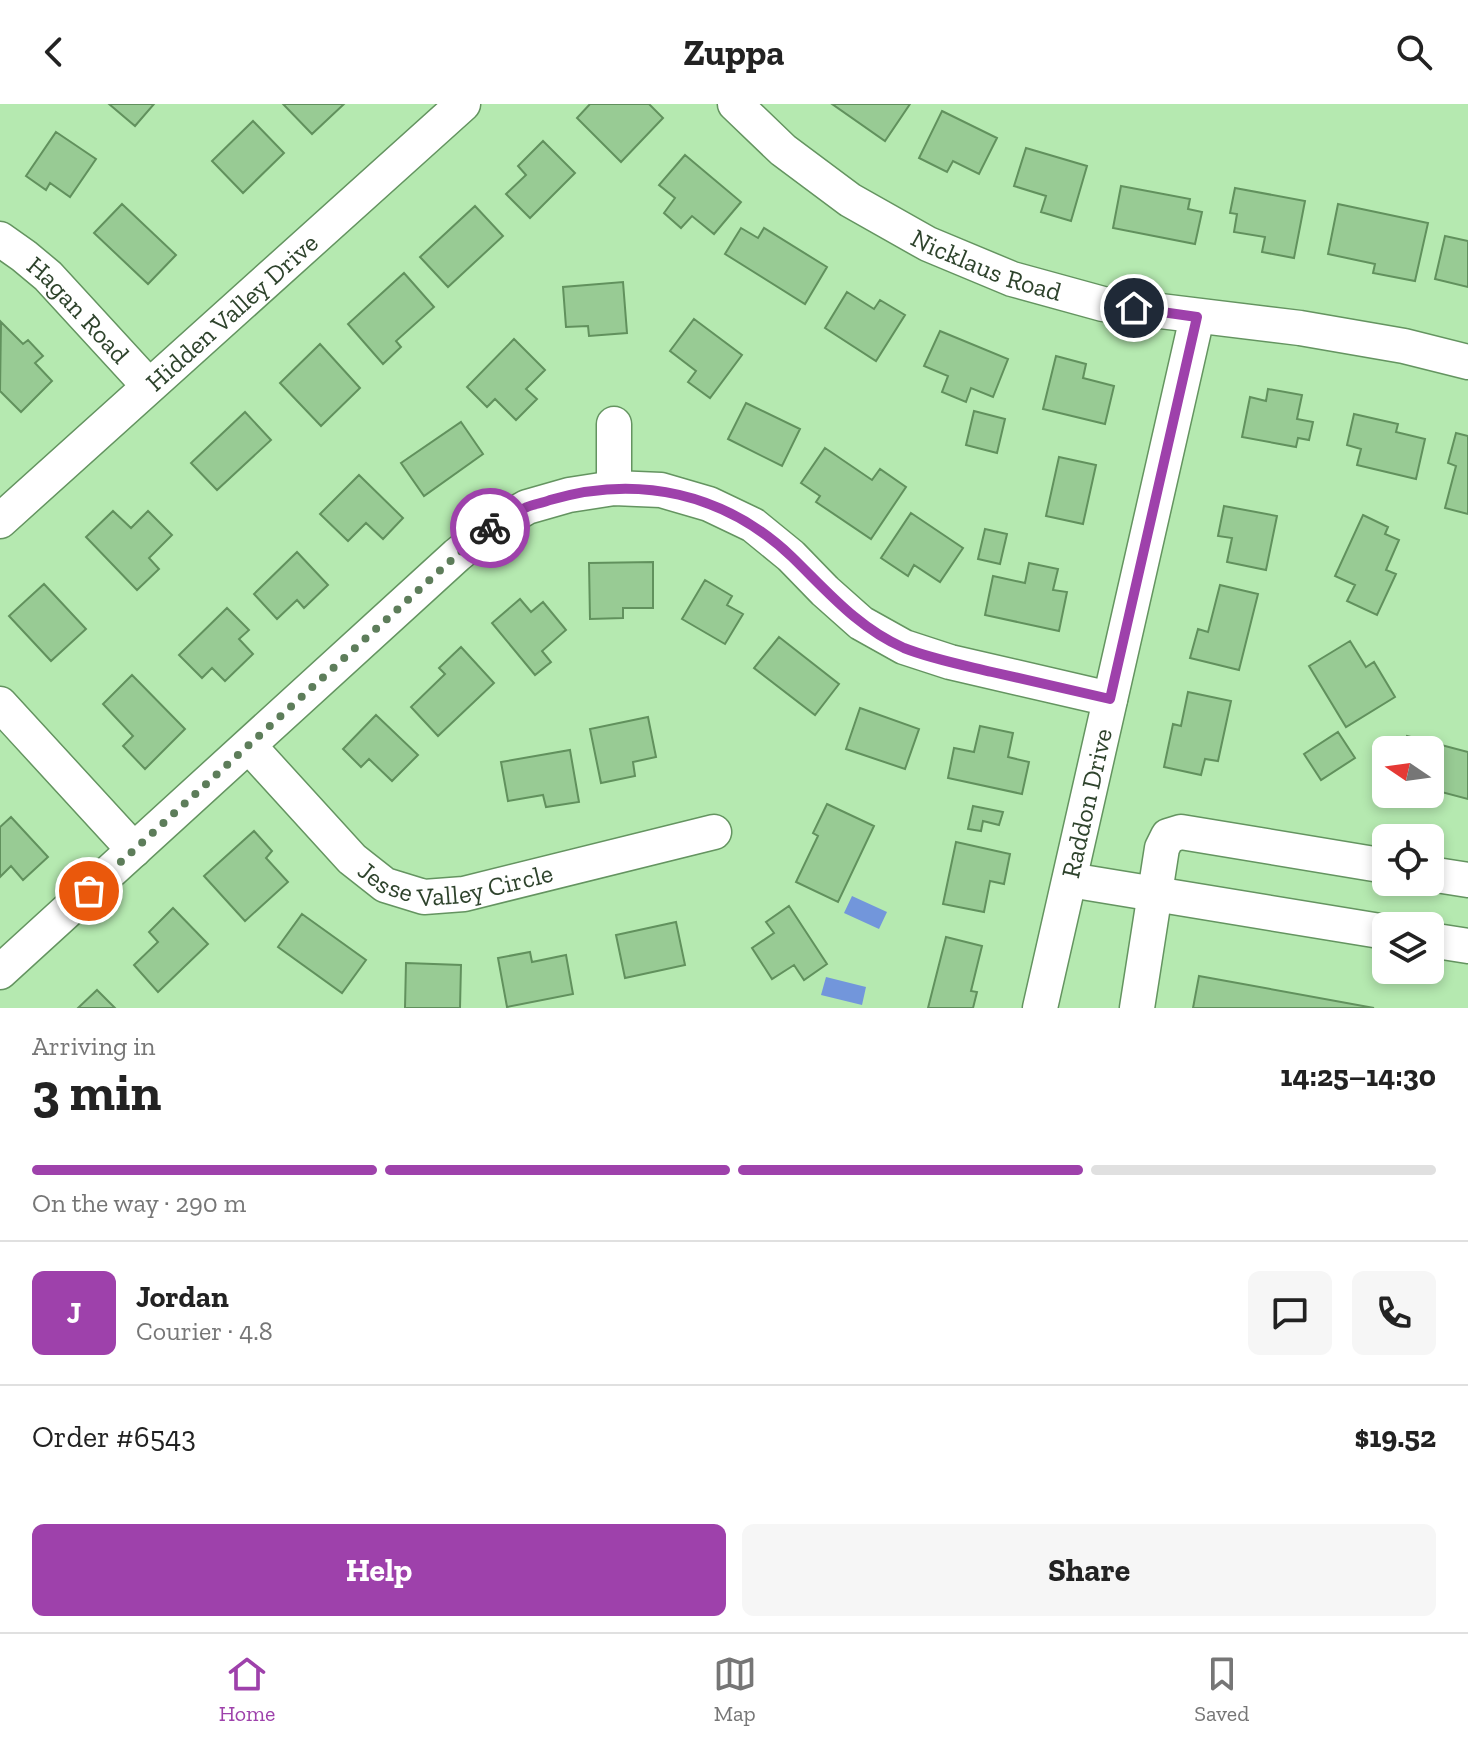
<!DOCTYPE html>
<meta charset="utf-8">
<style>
body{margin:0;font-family:"Zilla Slab",serif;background:#f6f6f6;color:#222;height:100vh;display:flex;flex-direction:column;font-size:30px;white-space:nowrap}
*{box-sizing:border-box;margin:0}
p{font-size:26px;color:#767676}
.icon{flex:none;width:44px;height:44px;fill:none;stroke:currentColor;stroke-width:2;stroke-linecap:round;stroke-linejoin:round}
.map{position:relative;height:904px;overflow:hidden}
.panel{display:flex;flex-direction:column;background:#fff;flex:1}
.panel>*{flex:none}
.needle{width:52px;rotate:283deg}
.controls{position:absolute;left:1372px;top:632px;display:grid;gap:16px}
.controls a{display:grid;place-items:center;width:72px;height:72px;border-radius:12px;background:#fff;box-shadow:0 4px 12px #0003;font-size:40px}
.pin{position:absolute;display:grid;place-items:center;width:68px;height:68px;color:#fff;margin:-34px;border:4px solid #fff;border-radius:50%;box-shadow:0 2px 8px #0007}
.courier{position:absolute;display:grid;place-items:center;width:80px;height:80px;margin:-40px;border:6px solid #9e41ab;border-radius:50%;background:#fff;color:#222;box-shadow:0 2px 10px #0007}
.summary em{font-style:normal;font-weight:800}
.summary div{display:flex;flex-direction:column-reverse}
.summary{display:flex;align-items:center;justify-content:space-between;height:136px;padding:0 32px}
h1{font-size:52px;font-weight:800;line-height:60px}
.bar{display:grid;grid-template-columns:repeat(4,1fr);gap:12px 8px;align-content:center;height:96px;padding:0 32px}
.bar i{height:10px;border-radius:6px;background:#e0e0e0}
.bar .active{background:#9e41ab}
.bar p{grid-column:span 4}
.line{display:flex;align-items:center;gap:20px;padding:0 32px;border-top:2px solid #e0e0e0}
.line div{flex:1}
.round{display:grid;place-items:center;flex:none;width:84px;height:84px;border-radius:12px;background:#f6f6f6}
.action{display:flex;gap:16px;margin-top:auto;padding:16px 32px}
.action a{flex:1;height:92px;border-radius:12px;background:#9e41ab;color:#fff;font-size:32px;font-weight:800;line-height:92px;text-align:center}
.action a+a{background:#f6f6f6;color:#222}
header{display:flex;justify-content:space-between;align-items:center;height:104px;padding:0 32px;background:#fff;font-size:36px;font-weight:800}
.menu{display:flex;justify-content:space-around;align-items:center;height:112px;border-top:2px solid #e0e0e0;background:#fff;font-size:22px;color:#767676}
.menu a{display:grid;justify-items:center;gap:4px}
.menu .active{color:#9e41ab}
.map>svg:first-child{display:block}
</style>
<header><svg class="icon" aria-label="back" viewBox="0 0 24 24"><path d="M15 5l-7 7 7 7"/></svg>Zuppa<svg class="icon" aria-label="search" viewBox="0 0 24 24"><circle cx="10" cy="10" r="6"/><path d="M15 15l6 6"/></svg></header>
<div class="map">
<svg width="1468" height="904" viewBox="0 0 1468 904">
<rect width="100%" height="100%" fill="#b5e9b0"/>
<path fill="#7296db" d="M 852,792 L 887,808 L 879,825 L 844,809 Z
M 826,873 L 866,883 L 862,901 L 821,891 Z"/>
<path fill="#98cb94" stroke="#61915d" stroke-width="2" d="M 109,0 L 154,0 L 135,22 Z
M 283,0 L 344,0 L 312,30 Z
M 590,0 L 649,0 L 663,14 L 621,58 L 577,14 Z
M 832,0 L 910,0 L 885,37 Z
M 942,7 L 997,34 L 979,70 L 953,57 L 947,68 L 919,54 Z
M 253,17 L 284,49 L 243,89 L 212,57 Z
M 56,28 L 96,55 L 70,93 L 50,79 L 46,86 L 26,72 Z
M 543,37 L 575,69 L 530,114 L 506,90 L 526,71 L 518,62 Z
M 1026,44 L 1087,62 L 1071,117 L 1041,108 L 1046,92 L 1014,82 Z
M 685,51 L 741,98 L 714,130 L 692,112 L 681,124 L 664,109 L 675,94 L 659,81 Z
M 1121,82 L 1190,95 L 1188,105 L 1202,108 L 1195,140 L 1113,124 Z
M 1235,84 L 1305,97 L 1294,154 L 1262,148 L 1265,133 L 1234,128 L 1237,110 L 1230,109 Z
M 122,100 L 176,151 L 148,180 L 94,129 Z
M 1338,100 L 1428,119 L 1415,177 L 1373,169 L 1375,160 L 1328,150 Z
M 475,102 L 503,132 L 448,183 L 420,153 Z
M 741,124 L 758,134 L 764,124 L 827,163 L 805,200 L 725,150 Z
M 1445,132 L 1468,137 L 1468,183 L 1435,175 Z
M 404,169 L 434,203 L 396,237 L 401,243 L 383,260 L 348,220 Z
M 623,178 L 627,229 L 589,232 L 588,222 L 566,223 L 563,183 Z
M 847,188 L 874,205 L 880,196 L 905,211 L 876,257 L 825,224 Z
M 694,215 L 742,251 L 710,294 L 688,278 L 696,267 L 670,247 Z
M 1,218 L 23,240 L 28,236 L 43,252 L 35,259 L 52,277 L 21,308 L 0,287 Z
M 940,227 L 1008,255 L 993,293 L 971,284 L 966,298 L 942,288 L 948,272 L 924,262 Z
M 514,235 L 545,266 L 526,285 L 537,295 L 516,316 L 495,295 L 487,303 L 467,283 Z
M 320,240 L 360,284 L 321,322 L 280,279 Z
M 1056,252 L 1086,260 L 1083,274 L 1114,282 L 1105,320 L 1043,305 Z
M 1268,285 L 1302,291 L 1297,315 L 1313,318 L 1309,336 L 1298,334 L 1296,343 L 1242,333 L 1250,293 L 1266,297 Z
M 746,299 L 800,325 L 782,362 L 728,335 Z
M 974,307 L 1005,315 L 997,349 L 966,341 Z
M 245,308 L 271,336 L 217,386 L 191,359 Z
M 1354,310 L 1398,320 L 1396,328 L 1425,335 L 1416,375 L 1357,361 L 1361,345 L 1347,341 Z
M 461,318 L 483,350 L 424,392 L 401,359 Z
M 1456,329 L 1468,332 L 1468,410 L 1445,404 L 1456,362 L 1448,359 Z
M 825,344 L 872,376 L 880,365 L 906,383 L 871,435 L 816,398 L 820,392 L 801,379 Z
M 1059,353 L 1096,361 L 1083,420 L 1046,412 Z
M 359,371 L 403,414 L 383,435 L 366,419 L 348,437 L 320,410 Z
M 1224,402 L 1277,412 L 1266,466 L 1227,458 L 1232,434 L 1218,432 Z
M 113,407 L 131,424 L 148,407 L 172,431 L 149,454 L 159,465 L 137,486 L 86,433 Z
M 911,409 L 963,444 L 940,478 L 914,461 L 908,472 L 881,454 Z
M 1363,411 L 1388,423 L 1385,430 L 1399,436 L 1386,466 L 1396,470 L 1377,511 L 1347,497 L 1355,481 L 1335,472 Z
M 985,425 L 1007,430 L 1000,460 L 978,455 Z
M 297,448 L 328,481 L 304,504 L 297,496 L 277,515 L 254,490 Z
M 653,458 L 653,504 L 623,504 L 623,514 L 590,515 L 589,459 Z
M 1029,459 L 1058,465 L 1053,486 L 1067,488 L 1059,527 L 985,511 L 993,472 L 1025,479 Z
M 705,476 L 732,492 L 727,501 L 743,510 L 725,540 L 682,515 Z
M 44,480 L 86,525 L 51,557 L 9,512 Z
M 1220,481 L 1258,490 L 1239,566 L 1190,554 L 1198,525 L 1208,528 Z
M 520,495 L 531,508 L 543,498 L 566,526 L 542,547 L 551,558 L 535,571 L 492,519 Z
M 227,504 L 249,526 L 239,535 L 253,550 L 225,577 L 212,564 L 202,574 L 179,551 Z
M 779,533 L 839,580 L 815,611 L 754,564 Z
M 1350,537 L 1366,563 L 1374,558 L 1395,593 L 1346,623 L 1309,562 Z
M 461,543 L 494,579 L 438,632 L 411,603 L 445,570 L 439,564 Z
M 132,571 L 185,625 L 145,665 L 123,642 L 133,632 L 103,600 Z
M 1188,588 L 1231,597 L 1218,657 L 1205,655 L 1201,671 L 1164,663 L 1173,620 L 1181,622 Z
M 860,604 L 919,625 L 905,665 L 846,645 Z
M 376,611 L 418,651 L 392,677 L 369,655 L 361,663 L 343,645 Z
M 648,613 L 656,653 L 633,658 L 635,672 L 601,679 L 590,625 Z
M 980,622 L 1013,629 L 1008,653 L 1029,658 L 1022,690 L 948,674 L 954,644 L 974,648 Z
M 1338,628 L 1355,654 L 1321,676 L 1304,650 Z
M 1407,632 L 1468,648 L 1468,695 L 1430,685 L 1430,646 L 1403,646 Z
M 570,646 L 579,698 L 546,703 L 543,691 L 508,697 L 501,658 Z
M 827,700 L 874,722 L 838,798 L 796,778 L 818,732 L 813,729 Z
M 973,702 L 1003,708 L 999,721 L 983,717 L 981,727 L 968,725 Z
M 11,713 L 48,753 L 23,776 L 11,762 L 0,773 L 0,723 Z
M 254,727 L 272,747 L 266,754 L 288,778 L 245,817 L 204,772 Z
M 956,738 L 1010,750 L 1004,780 L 990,777 L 984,808 L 943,800 Z
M 789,802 L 827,860 L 804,876 L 794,861 L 772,875 L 752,844 L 774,829 L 766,818 Z
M 173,804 L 208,840 L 158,888 L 134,861 L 158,838 L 149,828 Z
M 302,810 L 366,856 L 342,889 L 278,843 Z
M 676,818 L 685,861 L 625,874 L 616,831 Z
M 946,833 L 982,842 L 971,887 L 977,888 L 973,904 L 928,904 Z
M 530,848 L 532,858 L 566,851 L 573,890 L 507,903 L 498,854 Z
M 406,859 L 461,861 L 460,904 L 405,904 Z
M 1199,872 L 1374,904 L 1193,904 Z
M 97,886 L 115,904 L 78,904 Z"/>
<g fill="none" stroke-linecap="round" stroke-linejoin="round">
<g stroke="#649460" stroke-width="37">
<g id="minor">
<path id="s1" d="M 735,0 L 783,46 L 850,96 L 928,140 L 1012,175 L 1103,200 L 1300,224 L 1404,242 L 1468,258"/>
<path id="s2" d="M 0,135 L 24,152 L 48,172 L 149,282"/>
<path d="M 614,384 L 614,320"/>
<path id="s3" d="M 0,417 L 463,0"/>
<path d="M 0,600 L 134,746"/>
<path id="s4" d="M 249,642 L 352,755 L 385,781 L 424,793 L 464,790 L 714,728"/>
<path d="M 1430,770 L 1468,776"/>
<path d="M 1070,776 L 1386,828"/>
<path d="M 1430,836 L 1468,842"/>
<path d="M 0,868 L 457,451 L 489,425 L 527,403 L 569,391 L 614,384 L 661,386 L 709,400 L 753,421 L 791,452 L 825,487 L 861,519 L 904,543 L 950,558 L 1110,595"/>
<path id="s5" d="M 1040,904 L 1197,213"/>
<path d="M 1137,904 L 1162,744 L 1168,732 L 1181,728 L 1386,762"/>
</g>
</g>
<use href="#minor" stroke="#fff" stroke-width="34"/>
</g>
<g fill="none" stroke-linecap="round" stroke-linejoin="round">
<path stroke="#5d7d5a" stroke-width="8" stroke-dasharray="0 14.4" d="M 89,787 L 457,451 L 490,424"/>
<path stroke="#9e41ab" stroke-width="10" d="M 490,424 C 502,417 514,409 527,403 C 534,400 543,399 550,396 C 638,370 725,389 792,453 C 827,487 858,524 904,544 C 932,555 963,561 992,568 C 1032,577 1071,586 1110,595 L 1197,213 L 1134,204"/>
</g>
<g text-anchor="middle" stroke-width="8" stroke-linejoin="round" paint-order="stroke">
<g font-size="26" fill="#2e432c" stroke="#efffed">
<text dy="9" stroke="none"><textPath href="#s1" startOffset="302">Nicklaus Road</textPath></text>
<text dy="9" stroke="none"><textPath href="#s2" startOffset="106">Hagan Road</textPath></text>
<text dy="9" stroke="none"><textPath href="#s3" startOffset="312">Hidden Valley Drive</textPath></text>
<text dy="9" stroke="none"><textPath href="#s5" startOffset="210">Raddon Drive</textPath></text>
<text dy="9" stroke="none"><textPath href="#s4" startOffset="266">Jesse Valley Circle</textPath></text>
</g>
</g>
</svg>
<div class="controls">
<a><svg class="needle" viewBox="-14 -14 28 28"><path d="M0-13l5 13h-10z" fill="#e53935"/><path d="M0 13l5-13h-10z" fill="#767676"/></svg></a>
<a><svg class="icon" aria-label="locate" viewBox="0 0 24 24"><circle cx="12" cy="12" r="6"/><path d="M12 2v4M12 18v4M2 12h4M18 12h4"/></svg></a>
<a><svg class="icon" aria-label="layers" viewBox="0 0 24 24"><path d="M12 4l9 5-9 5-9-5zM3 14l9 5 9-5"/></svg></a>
</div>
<div class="pin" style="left:89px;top:787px;background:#ea580c"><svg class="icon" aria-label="bag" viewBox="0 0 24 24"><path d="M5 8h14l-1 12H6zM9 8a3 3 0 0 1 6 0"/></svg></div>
<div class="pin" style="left:1134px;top:204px;background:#1f2937"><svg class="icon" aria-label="home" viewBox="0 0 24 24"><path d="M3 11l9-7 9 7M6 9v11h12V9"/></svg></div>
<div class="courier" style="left:490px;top:424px"><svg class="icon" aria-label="bike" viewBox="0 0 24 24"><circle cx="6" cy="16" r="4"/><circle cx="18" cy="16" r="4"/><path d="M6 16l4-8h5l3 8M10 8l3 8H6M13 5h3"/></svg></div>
</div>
<section class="panel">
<div class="summary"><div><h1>3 min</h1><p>Arriving in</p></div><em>14:25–14:30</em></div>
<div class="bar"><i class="active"></i><i class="active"></i><i class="active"></i><i></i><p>On the way · 290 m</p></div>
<div class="line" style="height:144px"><b class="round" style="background:#9e41ab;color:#fff">J</b><div><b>Jordan</b><p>Courier · 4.8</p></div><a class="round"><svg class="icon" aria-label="chat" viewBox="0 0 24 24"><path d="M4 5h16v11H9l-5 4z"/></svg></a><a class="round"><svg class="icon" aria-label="phone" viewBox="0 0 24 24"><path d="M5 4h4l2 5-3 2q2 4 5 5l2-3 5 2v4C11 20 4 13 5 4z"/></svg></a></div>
<div class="line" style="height:104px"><div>Order #6543</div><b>$19.52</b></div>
<div class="action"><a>Help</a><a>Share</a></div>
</section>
<nav class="menu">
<a class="active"><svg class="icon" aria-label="home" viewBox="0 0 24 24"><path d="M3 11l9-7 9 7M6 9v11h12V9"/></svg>Home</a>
<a><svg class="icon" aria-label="map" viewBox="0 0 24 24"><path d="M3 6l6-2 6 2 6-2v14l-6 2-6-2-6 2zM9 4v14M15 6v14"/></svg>Map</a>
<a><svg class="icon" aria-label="saved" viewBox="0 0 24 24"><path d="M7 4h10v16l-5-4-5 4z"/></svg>Saved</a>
</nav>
